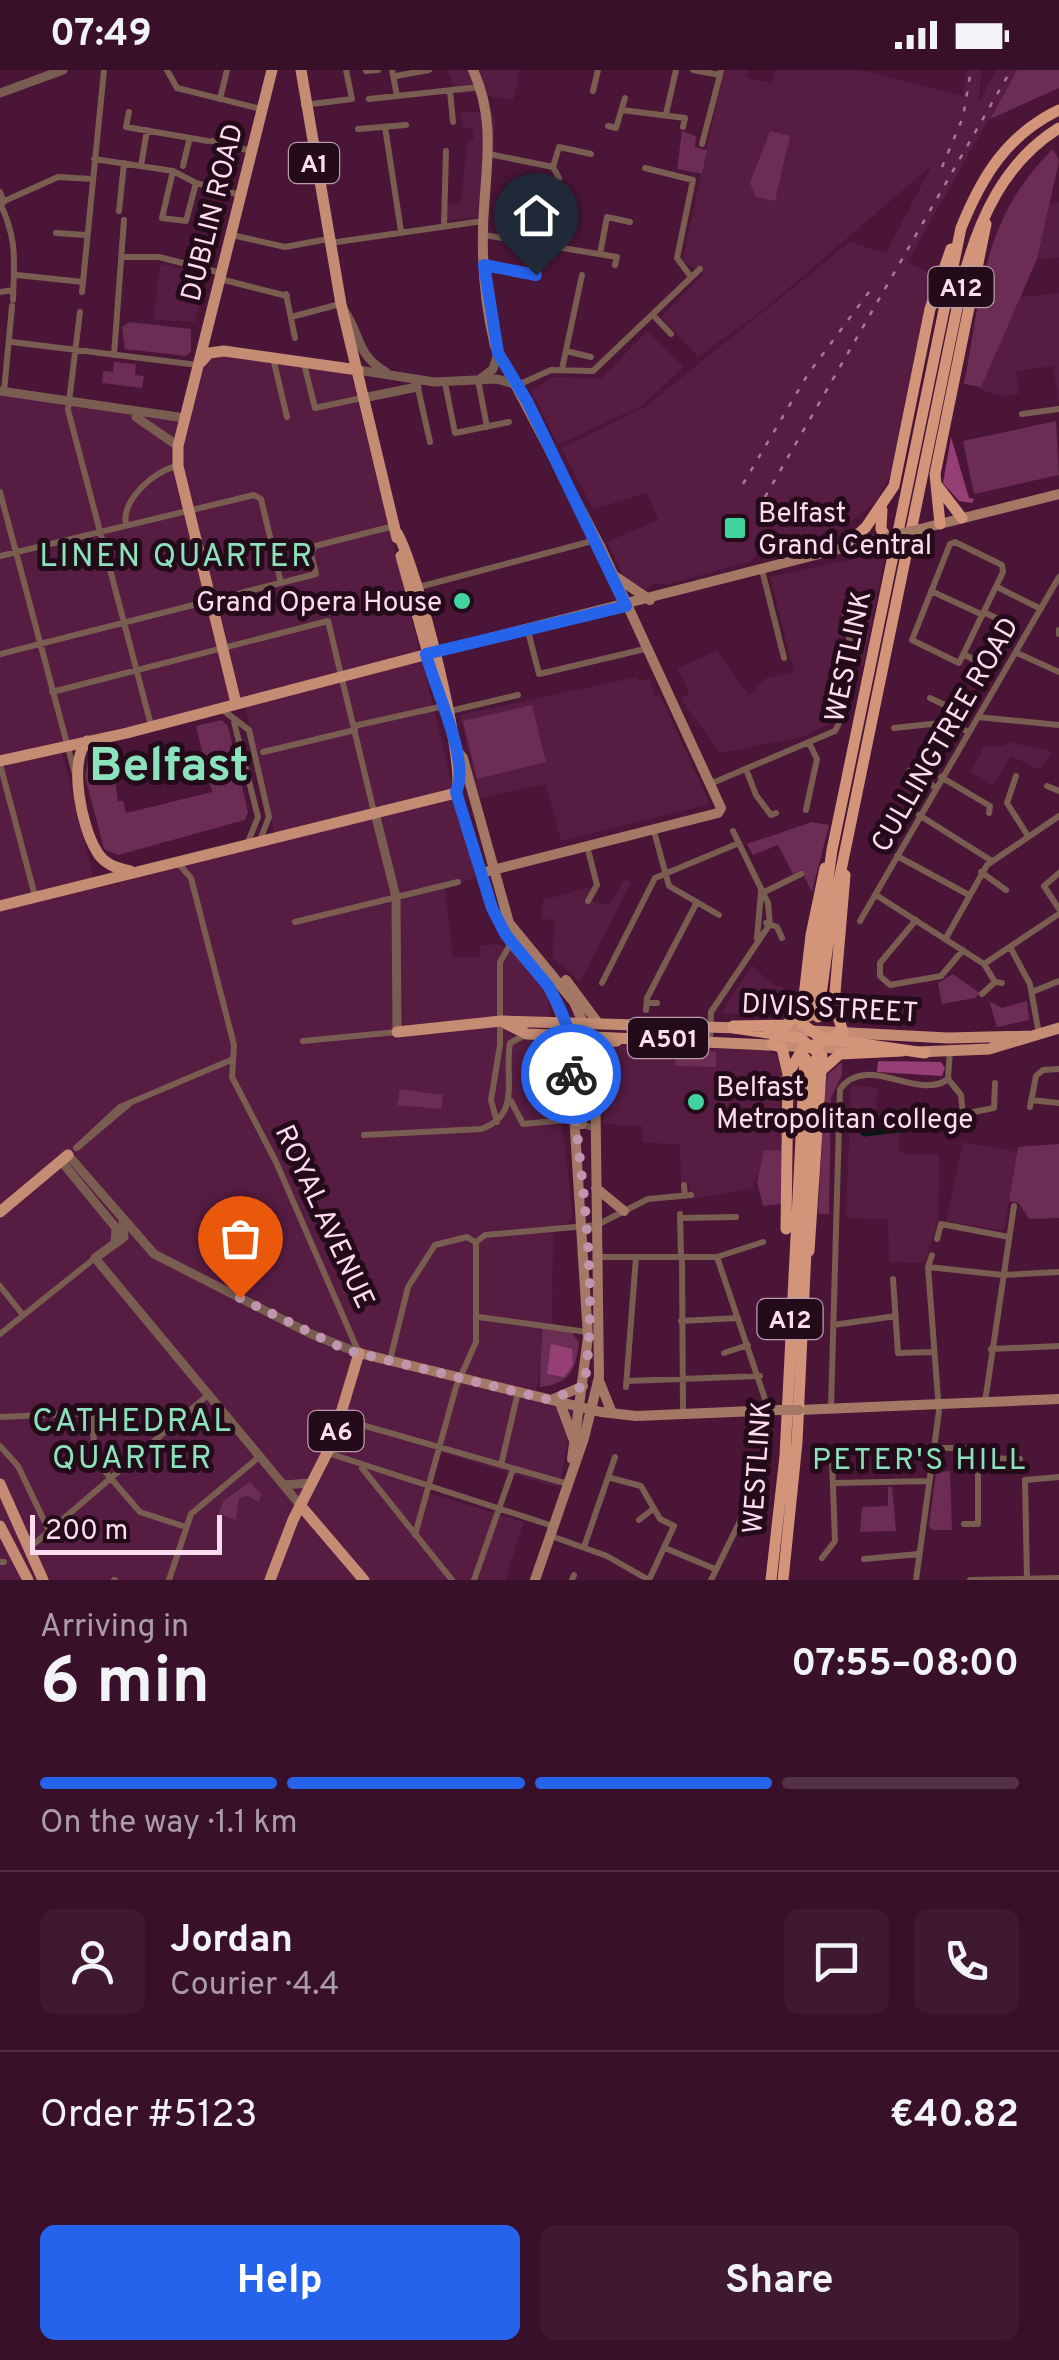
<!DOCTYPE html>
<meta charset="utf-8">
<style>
body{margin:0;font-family:Overpass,sans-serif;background:#3f1931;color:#f1f3f6;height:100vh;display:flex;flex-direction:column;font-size:38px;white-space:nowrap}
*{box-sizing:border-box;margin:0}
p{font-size:32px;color:#ab9da8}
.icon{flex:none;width:55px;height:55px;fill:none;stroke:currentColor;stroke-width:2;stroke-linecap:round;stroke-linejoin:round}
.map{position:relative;height:1510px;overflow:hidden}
.side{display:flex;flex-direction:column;background:#381029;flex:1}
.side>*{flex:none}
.scale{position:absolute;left:30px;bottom:25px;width:192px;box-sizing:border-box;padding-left:10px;border:5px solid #fedbed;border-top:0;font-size:28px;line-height:35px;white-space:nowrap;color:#fedbed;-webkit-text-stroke:8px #230b19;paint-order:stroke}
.pin{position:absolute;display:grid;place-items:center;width:85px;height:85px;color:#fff;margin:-102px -42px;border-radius:50% 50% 50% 0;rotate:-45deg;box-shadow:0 0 10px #0007}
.pin .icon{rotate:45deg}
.courier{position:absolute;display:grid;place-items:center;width:100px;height:100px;margin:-50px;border:8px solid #2563eb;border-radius:50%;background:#fff;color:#222;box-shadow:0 2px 12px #0007}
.head em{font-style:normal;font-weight:700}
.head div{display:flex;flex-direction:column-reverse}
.head{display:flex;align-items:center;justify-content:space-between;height:170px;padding:0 40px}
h1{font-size:65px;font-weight:700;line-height:75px}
.bar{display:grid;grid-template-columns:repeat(4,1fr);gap:15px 10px;align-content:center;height:120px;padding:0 40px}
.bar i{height:12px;border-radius:8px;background:#523046}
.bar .current{background:#2563eb}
.bar p{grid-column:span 4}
.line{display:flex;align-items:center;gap:25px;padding:0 40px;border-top:2px solid #523046}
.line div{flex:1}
.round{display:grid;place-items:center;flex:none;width:105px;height:105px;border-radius:15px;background:#3f1931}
.cta{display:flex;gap:20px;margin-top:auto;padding:20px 40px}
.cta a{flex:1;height:115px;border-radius:15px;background:#2563eb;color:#fff;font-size:40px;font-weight:700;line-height:115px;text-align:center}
.cta a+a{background:#3f1931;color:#f1f3f6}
.status{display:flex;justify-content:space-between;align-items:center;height:70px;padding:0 50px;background:#381029;direction:ltr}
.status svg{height:28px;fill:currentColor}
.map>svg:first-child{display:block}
</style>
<div class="status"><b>07:49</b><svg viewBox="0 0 49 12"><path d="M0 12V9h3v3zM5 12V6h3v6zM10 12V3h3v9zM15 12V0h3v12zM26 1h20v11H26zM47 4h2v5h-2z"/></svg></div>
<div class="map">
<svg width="1059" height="1510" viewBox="0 0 1059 1510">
<rect width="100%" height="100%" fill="#4a1537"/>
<path fill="#571c42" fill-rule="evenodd" d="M 447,0 L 520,0 L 513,30 L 488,26 L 495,53 L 489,146 L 447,151 L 447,135 L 461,133 L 467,72 L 474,69 L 472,57 L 464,59 L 460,42 L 483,42 L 477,22 L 457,24 Z
M 724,0 L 748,0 L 747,8 L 772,13 L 776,0 L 861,0 L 963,26 L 967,0 L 981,0 L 979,32 L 996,0 L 1017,0 L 907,192 L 937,207 L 895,395 L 877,431 L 842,459 L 818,469 L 788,480 L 763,474 L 752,491 L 665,515 L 656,513 L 645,520 L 625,509 L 607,472 L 658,450 L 647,423 L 593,439 L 561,378 L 645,337 L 850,172 L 886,183 L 932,95 L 767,237 L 698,287 L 661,247 L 704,204 L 682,191 Z
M 1047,133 L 1059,133 L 1059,188 L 1037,189 Z
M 160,194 L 206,204 L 195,252 L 153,250 Z
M 1059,223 L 1059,334 L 1053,296 L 1016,301 L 1019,324 L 1001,326 L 980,319 L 1020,227 Z
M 647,261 L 683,297 L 643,335 L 558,375 L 531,320 L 554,307 L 601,309 Z
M 212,284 L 351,303 L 474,802 L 475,808 L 445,819 L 453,887 L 479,887 L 480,876 L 497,874 L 513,882 L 547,921 L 573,1148 L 553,1165 L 552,1257 L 540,1256 L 542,1294 L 534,1329 L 574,1340 L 559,1418 L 437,1381 L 423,1421 L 524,1452 L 505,1510 L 0,1510 L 0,320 L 185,348 L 198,295 ZM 244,633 L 276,771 L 96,819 L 62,680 Z
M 886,482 L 863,596 L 859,595 L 853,542 L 839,546 L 844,583 L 835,651 L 803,667 L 720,683 L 681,629 L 689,623 L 677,598 L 717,581 L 749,626 L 764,609 L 794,602 L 770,507 Z
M 637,607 L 639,611 L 650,609 L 654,627 L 660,625 L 710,734 L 561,771 L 546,714 L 480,728 L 460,645 Z
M 1008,672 L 1052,681 L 1040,700 L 1011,686 L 993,716 L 970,702 L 984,677 L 1005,676 Z
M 624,809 L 631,813 L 580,912 L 552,887 L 555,851 L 541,848 L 543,830 L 597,815 L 589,831 L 610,835 Z
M 752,895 L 772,914 L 783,917 L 784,946 L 721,943 Z
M 609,975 L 767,980 L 782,989 L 784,1081 L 763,1094 L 752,1118 L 691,1129 L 688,1113 L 681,1113 L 680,1075 L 642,1072 L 642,1056 L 603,1054 Z
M 851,1016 L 877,1017 L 876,1050 L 899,1051 L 899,1080 L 907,1085 L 939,1085 L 938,1150 L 925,1193 L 889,1192 L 888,1149 L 846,1148 Z
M 963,1072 L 1017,1082 L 1004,1161 L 946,1151 Z"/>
<path fill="#6b2d53" d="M 1017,0 L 1059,0 L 1059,18 L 990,49 Z
M 682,61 L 696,66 L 695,77 L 707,80 L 702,104 L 677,99 Z
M 770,61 L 790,66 L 775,131 L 756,127 L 750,113 Z
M 1053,79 L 1059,91 L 1037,189 L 981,317 L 964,314 C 982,220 982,149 1053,79 Z
M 129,252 L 191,259 L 191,282 L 186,286 L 125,279 L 122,257 Z
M 114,292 L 136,294 L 135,305 L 144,306 L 142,318 L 102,313 L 103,301 L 113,302 Z
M 1056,351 L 1059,405 L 974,424 L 963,371 Z
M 532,635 L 546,692 L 477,709 L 463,651 Z
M 222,650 L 228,656 L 248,742 L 245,750 L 118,785 L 104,779 L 85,706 L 90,682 L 110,677 L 118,731 L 123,731 L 126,743 L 212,722 L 196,656 Z
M 812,752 L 829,755 L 812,822 L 801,800 L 793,804 L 778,775 L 753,785 L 747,774 Z
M 953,904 L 980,923 L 975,928 L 942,934 L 938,913 Z
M 989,931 L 1002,938 L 1027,931 L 1029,950 L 997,957 Z
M 636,975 L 703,977 L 703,981 L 716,982 L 716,997 L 675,996 L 676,977 Z
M 842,992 L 842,1005 L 831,1028 L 829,1144 L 818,1144 L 825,1021 L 828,1004 Z
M 400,1019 L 443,1025 L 441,1039 L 397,1035 Z
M 1059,1074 L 1059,1148 L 1029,1149 L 1019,1133 L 1009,1131 L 1018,1077 Z
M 764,1080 L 784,1081 L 782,1134 L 763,1136 L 757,1112 Z
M 542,1257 L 572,1263 L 579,1272 C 576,1299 570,1314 540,1317 Z
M 950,1401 L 952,1460 L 932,1460 L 929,1456 L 936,1402 Z
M 250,1412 L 261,1424 L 259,1432 L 248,1426 L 239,1428 L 236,1450 L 219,1444 L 223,1431 Z
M 892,1416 L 896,1461 L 860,1462 L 862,1437 L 888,1436 L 888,1417 Z"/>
<path fill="#953f74" d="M 951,367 L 969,428 L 974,429 L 972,433 L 959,431 L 943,413 Z
M 878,991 L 941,992 L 945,998 L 942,1006 L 877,1002 Z
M 551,1274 L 572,1279 L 573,1295 L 564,1307 L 547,1304 Z"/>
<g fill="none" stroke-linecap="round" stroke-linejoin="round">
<path stroke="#091912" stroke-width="11" d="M 865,1061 L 899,1057"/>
<path stroke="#795d51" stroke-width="6" d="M 167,0 L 177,18 L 261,39
M 392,0 L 397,26
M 693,0 L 720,5 L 721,0
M 366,1 L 378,0
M 396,6 L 429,0
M 450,21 L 453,52
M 593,21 L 598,0
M 220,29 L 227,0
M 369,29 L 480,17
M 304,35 L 352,29 L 346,0
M 622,40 L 685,48 L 683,57
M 129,42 L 126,57 L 208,71
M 666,44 L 676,0
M 608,56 L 616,58 L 625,28
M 385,57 L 401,161
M 358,59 L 406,55
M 212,71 L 251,81
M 702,74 L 720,5
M 489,84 L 553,97
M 94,89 L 173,101 L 196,113 L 240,125
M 141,96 L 147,60
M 183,96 L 189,71
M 553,97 L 559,77 L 591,84
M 553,97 L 559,108
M 645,98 L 693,110 L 677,188 L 691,207
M 173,101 L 162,148 L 186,151 L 196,113
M 0,122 L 4,132
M 119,141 L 124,93
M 444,155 L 446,81
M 56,163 L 86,165
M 232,165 L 285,177 L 328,169
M 484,165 L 617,187 L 615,195
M 330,173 L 483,151
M 551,176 L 559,132
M 600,184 L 607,147 L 630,152
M 124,187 L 159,187 L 221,203
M 485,195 L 536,205
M 17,205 L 83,212
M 220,209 L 287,226
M 0,222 L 13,220
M 82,222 L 104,0
M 286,224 L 295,268
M 13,230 C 14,191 18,171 0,133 L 58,107 L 92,109
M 80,242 L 68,340 L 151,655
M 653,245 L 671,264
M 291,247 L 340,234
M 12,272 L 198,295
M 566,281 L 591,287
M 114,285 L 124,150
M 273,288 L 287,347
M 303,290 L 315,338 L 362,328
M 562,299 L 582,205
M 478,310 L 487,357
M 445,313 L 455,363 L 509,352
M 417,314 L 430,372
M 518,315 L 551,300 L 593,301 L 700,199
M 4,322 L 12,236
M 1022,344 L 1059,339
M 0,422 L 75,704
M 126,455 C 121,430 154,401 177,396
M 955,472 L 1002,495 L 1003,502 L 959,593 L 912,570 L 950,474 Z
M 0,486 L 254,425 L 261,429 L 281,513
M 762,500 L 784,588
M 419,517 L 596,470
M 997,517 L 1041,539
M 931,521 L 983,545
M 984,542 L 1004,552
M 1059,560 L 1059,564
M 528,561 L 539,604 L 645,579
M 1017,583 L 1059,602
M 0,584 L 316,504 L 311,484 L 315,476 L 394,456
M 965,585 L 982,594
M 52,622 L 328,551 L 374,742
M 930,628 L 949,637 L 950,652
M 220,638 L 249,660 L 269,747 L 260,770
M 446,642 L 518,625
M 978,647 L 1059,655
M 234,652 L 258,747 L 248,772
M 354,656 L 444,636
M 894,658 L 950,652 L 968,662
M 263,682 L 355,660
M 0,694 L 35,826
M 746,699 L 756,725 L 771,745 L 776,743
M 909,701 L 935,717
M 1016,706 L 1007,733 L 1028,766
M 941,707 L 990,736 L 989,743
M 710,714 L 835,661 C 853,629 854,580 845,544
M 1047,716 L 1059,721
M 806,740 L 817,689 L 809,673
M 919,745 L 992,791
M 733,761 L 768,833 L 770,854
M 655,765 L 669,816 L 719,845
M 587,776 L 597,815 L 588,831
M 897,786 L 969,825
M 177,792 L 191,808 L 234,975 L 232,1007 L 276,1092 L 359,1283
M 981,802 L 1006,820
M 1059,803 L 1044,816 L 1059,839
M 762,823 L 801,804
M 876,825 L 984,894 L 995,912 L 1002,913
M 916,850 L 880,893 L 880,906 L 890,915 L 941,906 L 963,880
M 860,851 L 1059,507
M 295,852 L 458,812
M 766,853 L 777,857 L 782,868
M 757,868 L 761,822
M 946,868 L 987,795 L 1059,746
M 1010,877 L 1030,914 L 1039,964
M 984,894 L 1059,844
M 602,913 L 655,808 L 739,773
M 1032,922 L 1059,911
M 982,924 L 995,912
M 647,933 L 657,933
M 646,940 L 647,928 L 697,832
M 710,970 L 711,942 L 770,854
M 303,971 L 397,962
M 948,1009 L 961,1025 L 963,1044 L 994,1038 L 995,1013
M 948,1009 L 950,979
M 1031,1030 L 1059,1033
M 511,1031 L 523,1054 L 566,1050 L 594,1058
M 1030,1037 L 1036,1006 L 1043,1000 L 1059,999
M 895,1045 L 963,1044
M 497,1052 L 491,1030 L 500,975 L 500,892 L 511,873
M 364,1065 L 481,1059 C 522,1045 504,1008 510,973 L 527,964
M 76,1078 L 120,1037 L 231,990
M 77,1078 L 128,1035
M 684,1115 L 685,1126
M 680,1144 L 681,1186
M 680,1148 L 736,1147
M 937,1169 L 941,1154 L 1009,1167
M 476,1172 L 485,1165 L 597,1155 L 648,1129 L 691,1125
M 682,1186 L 683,1344
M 599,1187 L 717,1187 L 763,1172
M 717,1187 L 769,1341
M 928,1197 L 1003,1205 L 1059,1202
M 893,1209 L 898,1283 L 934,1282
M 0,1216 L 23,1245
M 479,1247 L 587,1262
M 681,1251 L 738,1248
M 833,1255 L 896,1246
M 0,1264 L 95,1188
M 991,1279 L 1059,1276
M 724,1283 L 748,1275
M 390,1290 L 408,1217 L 435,1175 L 467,1167 L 475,1172
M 627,1311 L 760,1306
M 626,1317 L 636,1187
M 985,1332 L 1014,1136
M 831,1338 L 840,1019 C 867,982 918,1032 948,1009
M 0,1347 L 92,1343 L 95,1390 L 140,1442 L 186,1457
M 341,1349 L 568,1414
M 0,1376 L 18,1396 L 49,1461
M 934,1378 L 968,1378 L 978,1388
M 328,1383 L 553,1456
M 978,1388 L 1020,1389
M 501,1395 L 518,1322
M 362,1398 L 452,1510
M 611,1408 L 641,1416 L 660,1449 L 674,1456 L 649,1510
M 836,1413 L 929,1411
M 639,1450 L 653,1439
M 964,1454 L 978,1454 L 978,1388
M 415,1465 L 456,1317 L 476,1272 L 476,1172
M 551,1466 L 607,1486 L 649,1510
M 584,1477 L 615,1387
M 665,1478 L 715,1499
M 28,1479 L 208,1325
M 822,1488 L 835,1471 L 832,1389
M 864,1489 L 919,1484
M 0,1492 L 4,1492
M 1027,1508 L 1025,1410 L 1059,1407
M 114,1510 L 115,1510
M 169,1510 L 191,1444 L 259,1387
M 474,1510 L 513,1399
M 572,1510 L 574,1505
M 711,1510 L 764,1402
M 916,1510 L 939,1341 L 928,1197 L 932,1185
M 970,1510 L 1059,1508"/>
<path stroke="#795d51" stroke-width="9" d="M 0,23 L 63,0
M 343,239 C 362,264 354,283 386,302
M 358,300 L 434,312 L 497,309 L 518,315
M 480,309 L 493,299 L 498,283
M 0,321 L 185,348
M 363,328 L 417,317
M 136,347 L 178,376
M 375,743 L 396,827 L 397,962
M 68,1085 L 154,1184 L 311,1264 L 359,1283
M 61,1091 L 116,1158 L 115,1172
M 123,1153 L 124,1167 L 95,1188 L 300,1435
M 284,1415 L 311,1413"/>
<path stroke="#a37864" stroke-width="10" d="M 473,0 C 498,54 484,104 483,160 C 482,199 486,239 495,276 L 601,478 L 721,738 L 718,743 L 481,803
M 920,459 L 1059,424
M 616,507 L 650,530
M 435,582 L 890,466
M 455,678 L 463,688 L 509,853 L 574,932 L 588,964 L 595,997 L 599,1307 L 584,1368 L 535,1510
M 456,723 L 492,838 L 511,873 L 549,917 L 569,964 L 588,1267 L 572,1389
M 566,910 L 598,953
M 579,962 L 582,1054
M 596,1118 L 624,1141
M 359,1283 L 601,1342 L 636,1346 L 779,1340
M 600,1313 L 612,1343
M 551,1330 L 583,1316
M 560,1333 L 573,1368
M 799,1340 L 1059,1329"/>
<path stroke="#c48c73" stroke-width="11" d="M 301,0 L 341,234 L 397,468
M 201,292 L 209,283 L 224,281 L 358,300
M 401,486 L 440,627
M 236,633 L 178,396 L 178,376 L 272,0
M 87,671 C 68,693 82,757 96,780 C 103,794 116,798 130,801
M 0,691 L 127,663 L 432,583
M 0,836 L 456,723 C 468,696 416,494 397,463
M 505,953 L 527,964 L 858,979
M 773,959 L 948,968 L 1033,966
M 397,962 L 501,951 L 739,958
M 917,982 L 989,979 L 1059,958
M 594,990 L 604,972 L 617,971
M 0,1142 L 68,1085
M 0,1414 L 43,1510
M 300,1435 L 364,1510
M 0,1456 L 28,1510
M 270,1510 L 293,1450 L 332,1373 L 359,1283"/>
<path stroke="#d3957a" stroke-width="11" d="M 936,414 L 962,448
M 882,440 L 881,459 L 886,467
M 940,454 L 935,404 L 986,154
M 844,478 L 866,457 L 894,416 L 930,239 L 951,179
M 825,798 L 811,865 L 801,953 L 821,968 L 925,983
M 809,946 L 832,780 L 961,158 C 982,106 1007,65 1059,40
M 818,947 L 832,844 L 963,209 C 979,149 1004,92 1059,58
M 733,956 L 786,955 L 801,943
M 734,958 L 800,968 L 822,986 L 809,1181
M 772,974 L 782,978 L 788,1004 L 786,1159
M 823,999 L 840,984 L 902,981
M 788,1004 L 802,980 L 843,962 L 834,934 L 845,805
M 771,1510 L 785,1386 L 805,988
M 783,1510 L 797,1372 L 815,990"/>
<path stroke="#a67a94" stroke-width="2.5" stroke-dasharray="5 10" stroke-linecap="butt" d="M 942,97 L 963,47 L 971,0
M 743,414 L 808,304 L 875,214
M 765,427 L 1011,0"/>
<path stroke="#a37864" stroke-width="10" d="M 890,466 L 920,459
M 779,1340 L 799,1340"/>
</g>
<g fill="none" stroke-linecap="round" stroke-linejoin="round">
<path stroke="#bf96ad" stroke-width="10" stroke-dasharray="0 18" d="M 240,1228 L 346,1280 L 550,1330 L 584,1316 C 600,1215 580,1106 571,1004"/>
<path stroke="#2563eb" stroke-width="12" d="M 536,205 L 484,195 L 498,283 L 527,331 L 626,536 L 426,584 C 434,617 471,691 456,722 L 492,838 L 506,865 L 549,917 L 561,941 L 570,964 L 571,1004"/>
</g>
<g fill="#42d4a0" stroke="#230b19" stroke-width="4">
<rect x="723" y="446" width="24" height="24" rx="5"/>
<circle cx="462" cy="531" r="10"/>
<circle cx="696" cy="1032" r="10"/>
</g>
<g text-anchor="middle" stroke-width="10" stroke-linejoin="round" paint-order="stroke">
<g fill="#230b19" stroke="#bc9dad" stroke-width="2.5">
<rect x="289" y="73" width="50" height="40" rx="8"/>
<rect x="928.5" y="197" width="65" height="40" rx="8"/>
<rect x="628" y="948" width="80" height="40" rx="8"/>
<rect x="757.5" y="1229" width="65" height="40" rx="8"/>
<rect x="308.5" y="1341" width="55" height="40" rx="8"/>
</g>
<g font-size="25" font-weight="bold" fill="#fedbed">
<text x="314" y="102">A1</text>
<text x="961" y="226">A12</text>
<text x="668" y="977">A501</text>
<text x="790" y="1258">A12</text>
<text x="336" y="1370">A6</text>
</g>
<g font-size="28" fill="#fedbed" stroke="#230b19">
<text transform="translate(211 142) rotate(-76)" y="10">DUBLIN ROAD</text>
<text transform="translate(847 586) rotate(-78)" y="10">WESTLINK</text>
<text transform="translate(944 664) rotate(-60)" y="10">CULLINGTREE ROAD</text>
<text transform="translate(830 937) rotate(3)" y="10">DIVIS STREET</text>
<text transform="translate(326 1146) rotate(65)" y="10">ROYAL AVENUE</text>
<text transform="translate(756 1397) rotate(-86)" y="10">WESTLINK</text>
</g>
<g font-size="28" fill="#fedbed" stroke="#230b19" text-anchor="start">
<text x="758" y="452">Belfast<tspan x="758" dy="32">Grand Central</tspan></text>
<text x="442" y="541" text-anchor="end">Grand Opera House</text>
<text x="716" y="1026">Belfast<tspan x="716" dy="32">Metropolitan college</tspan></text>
</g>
<g font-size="30" letter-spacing="2.5" fill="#8be2bd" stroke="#230b19">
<text x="920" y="1399">PETER'S HILL</text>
</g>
<g font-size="32" letter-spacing="2.5" fill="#8be2bd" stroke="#230b19">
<text x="177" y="496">LINEN QUARTER</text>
<text x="133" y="1361">CATHEDRAL<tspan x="133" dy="37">QUARTER</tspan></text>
</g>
<g font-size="48" font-weight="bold" fill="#8be2bd" stroke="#230b19">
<text x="169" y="710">Belfast</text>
</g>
</g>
</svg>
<div class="scale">200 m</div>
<div class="pin" style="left:240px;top:1228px;background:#ea580c"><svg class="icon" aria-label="bag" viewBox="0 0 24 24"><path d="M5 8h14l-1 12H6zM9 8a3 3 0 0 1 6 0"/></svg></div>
<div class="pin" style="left:536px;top:205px;background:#1f2937"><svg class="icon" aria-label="home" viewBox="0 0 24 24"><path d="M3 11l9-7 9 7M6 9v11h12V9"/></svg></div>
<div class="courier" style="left:571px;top:1004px"><svg class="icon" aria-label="bike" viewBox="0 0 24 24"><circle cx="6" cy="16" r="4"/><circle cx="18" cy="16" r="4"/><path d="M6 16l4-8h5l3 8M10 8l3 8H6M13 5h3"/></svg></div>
</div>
<section class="side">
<div class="head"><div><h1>6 min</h1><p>Arriving in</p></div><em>07:55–08:00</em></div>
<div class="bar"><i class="current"></i><i class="current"></i><i class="current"></i><i></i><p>On the way · 1.1 km</p></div>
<div class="line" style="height:180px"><a class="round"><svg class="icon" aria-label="person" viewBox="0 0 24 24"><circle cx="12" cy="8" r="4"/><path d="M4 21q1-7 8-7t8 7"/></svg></a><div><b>Jordan</b><p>Courier · 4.4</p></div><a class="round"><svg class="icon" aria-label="chat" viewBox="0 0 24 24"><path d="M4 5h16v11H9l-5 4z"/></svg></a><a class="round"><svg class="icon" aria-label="phone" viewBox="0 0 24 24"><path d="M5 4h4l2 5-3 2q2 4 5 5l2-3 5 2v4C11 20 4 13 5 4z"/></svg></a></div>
<div class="line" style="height:130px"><div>Order #5123</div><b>€40.82</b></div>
<div class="cta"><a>Help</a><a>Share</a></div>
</section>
